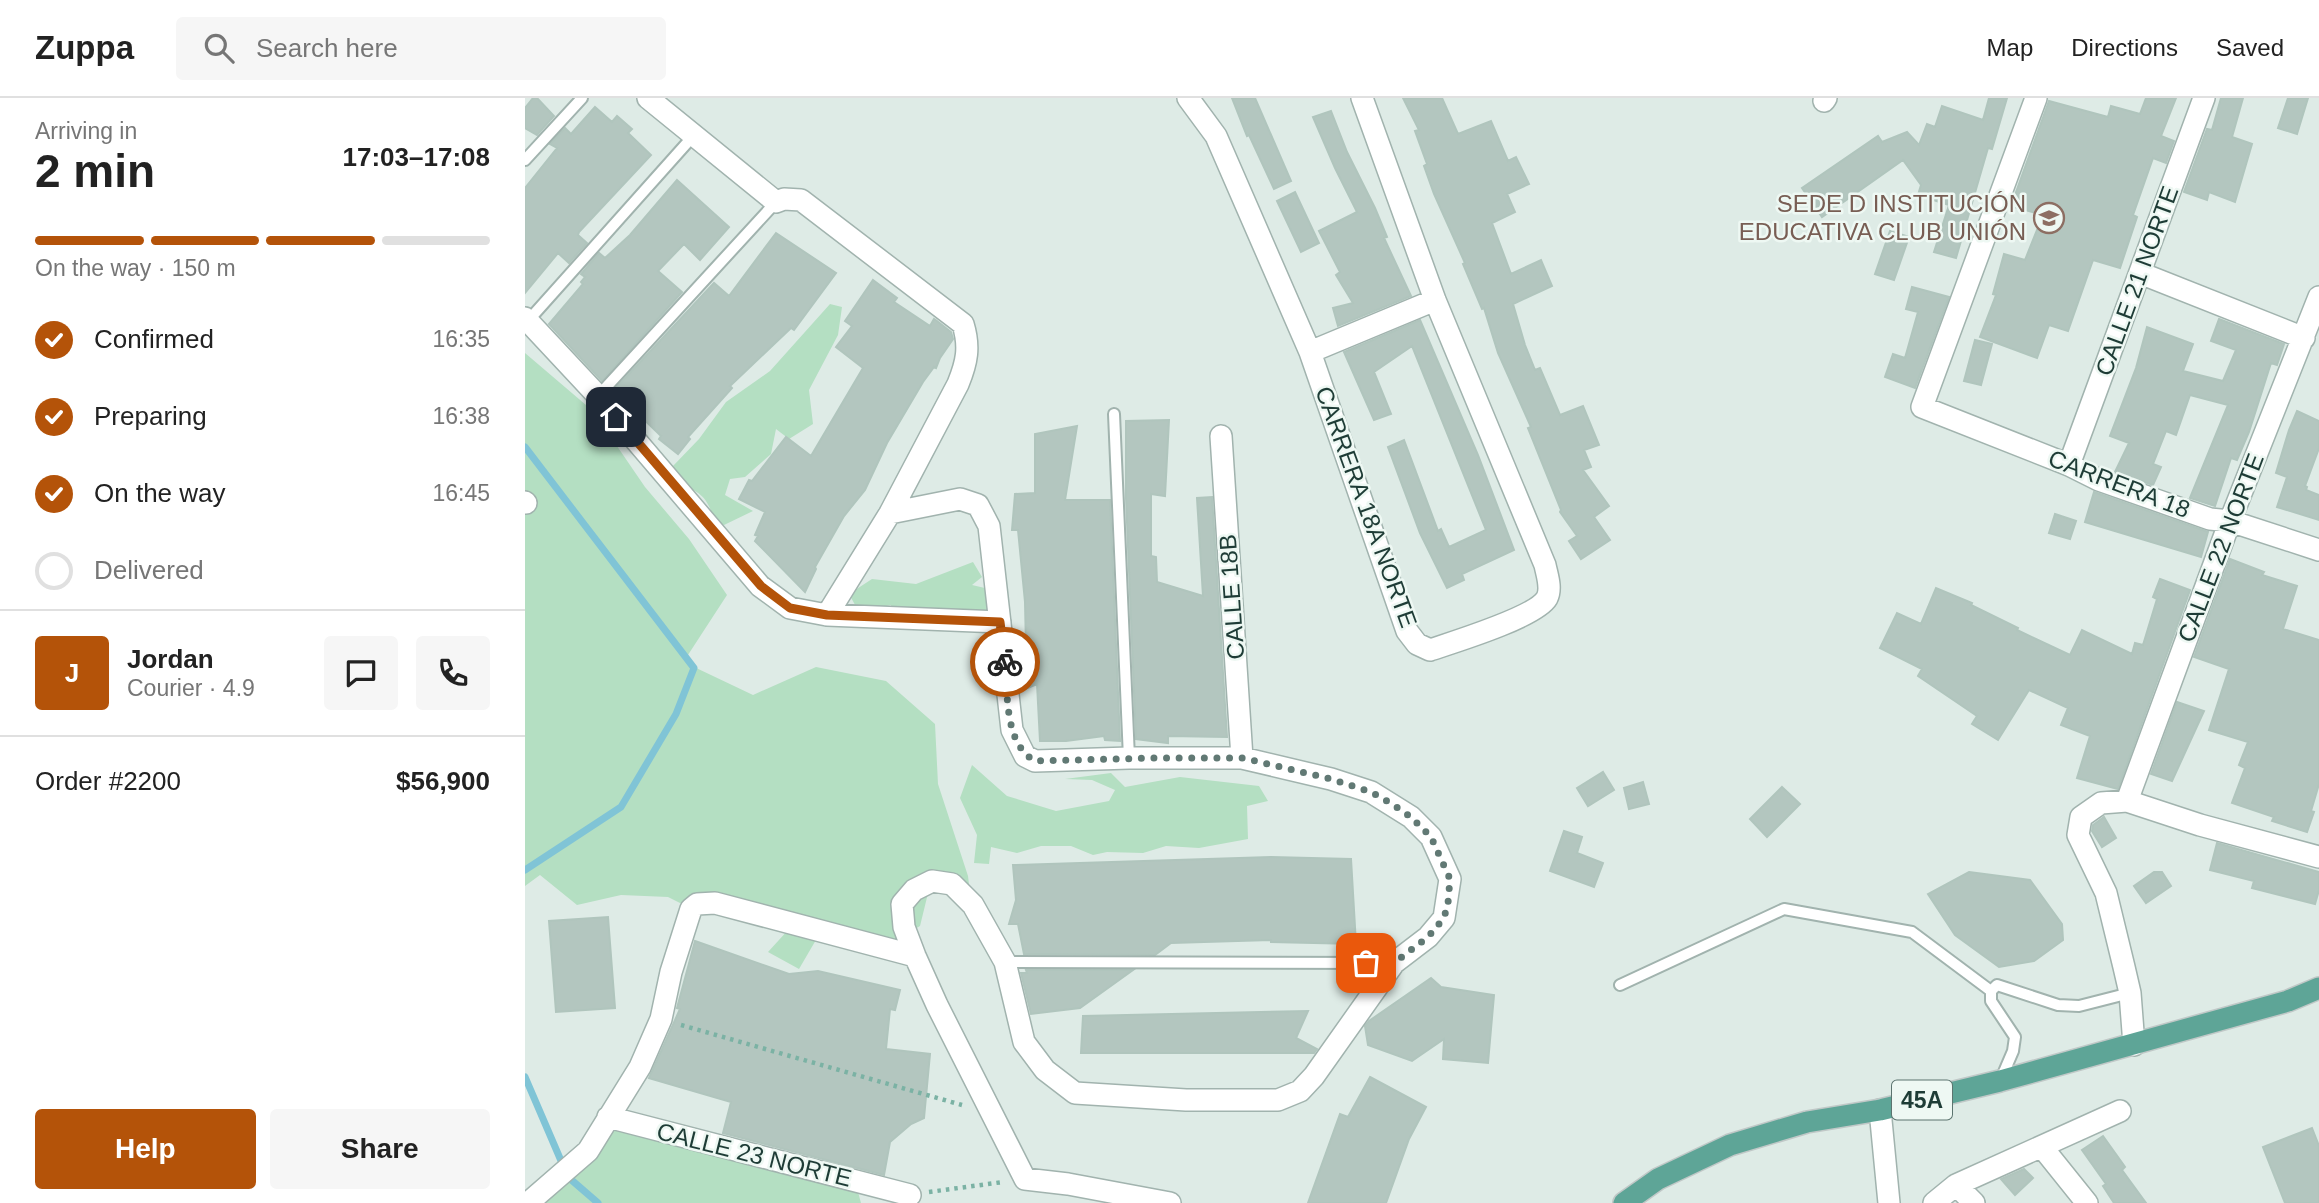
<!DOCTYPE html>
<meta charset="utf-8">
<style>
body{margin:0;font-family:Arial,sans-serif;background:#f6f6f6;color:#222;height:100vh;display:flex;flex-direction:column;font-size:26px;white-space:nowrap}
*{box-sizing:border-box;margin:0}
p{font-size:23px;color:#767676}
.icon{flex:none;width:38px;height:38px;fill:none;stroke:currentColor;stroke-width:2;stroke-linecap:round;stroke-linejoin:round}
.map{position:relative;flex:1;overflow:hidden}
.drawer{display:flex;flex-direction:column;background:#fff;width:525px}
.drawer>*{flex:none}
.pin{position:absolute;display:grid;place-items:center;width:60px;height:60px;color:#fff;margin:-30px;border-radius:14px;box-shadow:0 4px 10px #0006}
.courier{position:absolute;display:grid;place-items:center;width:70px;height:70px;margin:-35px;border:5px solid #b45309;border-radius:50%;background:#fff;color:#222;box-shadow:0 2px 9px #0007}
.overview em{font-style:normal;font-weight:700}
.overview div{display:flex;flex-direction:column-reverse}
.overview{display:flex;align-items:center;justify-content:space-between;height:119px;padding:0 35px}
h1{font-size:46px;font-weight:700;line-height:52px}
.bar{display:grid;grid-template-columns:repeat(4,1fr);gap:10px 7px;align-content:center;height:84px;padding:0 35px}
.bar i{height:9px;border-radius:5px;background:#e0e0e0}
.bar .current{background:#b45309}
.bar p{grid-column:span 4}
.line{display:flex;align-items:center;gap:18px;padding:0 35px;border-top:2px solid #e0e0e0}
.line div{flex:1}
.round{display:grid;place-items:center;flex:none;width:74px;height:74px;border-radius:7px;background:#f6f6f6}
ol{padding:0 35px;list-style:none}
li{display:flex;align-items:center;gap:21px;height:77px}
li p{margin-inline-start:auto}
li .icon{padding:7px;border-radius:50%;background:#b45309;color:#fff;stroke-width:4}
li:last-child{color:#767676}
li i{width:38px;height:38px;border:4px solid #e0e0e0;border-radius:50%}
.action{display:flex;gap:14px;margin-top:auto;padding:14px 35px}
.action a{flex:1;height:80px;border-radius:7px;background:#b45309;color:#fff;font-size:28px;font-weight:700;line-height:80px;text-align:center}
.action a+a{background:#f6f6f6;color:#222}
header{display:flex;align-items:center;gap:42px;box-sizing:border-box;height:98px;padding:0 35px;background:#fff;border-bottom:2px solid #e0e0e0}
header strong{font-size:33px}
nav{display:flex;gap:38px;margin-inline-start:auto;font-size:24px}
.search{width:490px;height:63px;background:#f6f6f6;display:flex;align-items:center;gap:18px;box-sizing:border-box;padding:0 24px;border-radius:7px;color:#767676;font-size:26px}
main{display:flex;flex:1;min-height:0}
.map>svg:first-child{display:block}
</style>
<header>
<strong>Zuppa</strong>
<div class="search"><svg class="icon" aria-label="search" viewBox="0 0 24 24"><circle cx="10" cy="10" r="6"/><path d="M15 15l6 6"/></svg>Search here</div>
<nav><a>Map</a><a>Directions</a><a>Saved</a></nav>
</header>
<main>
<section class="drawer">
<div class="overview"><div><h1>2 min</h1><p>Arriving in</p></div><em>17:03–17:08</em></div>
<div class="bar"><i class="current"></i><i class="current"></i><i class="current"></i><i></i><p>On the way · 150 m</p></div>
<ol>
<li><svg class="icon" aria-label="check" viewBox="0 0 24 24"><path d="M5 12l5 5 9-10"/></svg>Confirmed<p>16:35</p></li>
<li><svg class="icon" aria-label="check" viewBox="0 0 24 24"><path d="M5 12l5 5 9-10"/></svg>Preparing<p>16:38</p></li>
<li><svg class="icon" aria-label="check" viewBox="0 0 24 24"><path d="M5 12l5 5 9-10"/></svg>On the way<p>16:45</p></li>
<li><i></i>Delivered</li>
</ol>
<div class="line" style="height:126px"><b class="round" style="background:#b45309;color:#fff">J</b><div><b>Jordan</b><p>Courier · 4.9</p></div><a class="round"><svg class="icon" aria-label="chat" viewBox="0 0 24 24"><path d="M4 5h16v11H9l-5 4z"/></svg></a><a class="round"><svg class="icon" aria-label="phone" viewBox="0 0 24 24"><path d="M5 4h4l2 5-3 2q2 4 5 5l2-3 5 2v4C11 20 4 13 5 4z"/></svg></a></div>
<div class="line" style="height:91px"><div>Order #2200</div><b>$56,900</b></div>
<div class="action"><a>Help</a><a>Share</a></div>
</section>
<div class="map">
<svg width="1794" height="1105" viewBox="0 0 1794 1105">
<rect width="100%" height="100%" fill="#deebe6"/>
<path fill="#b4dfc2" d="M 305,206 L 317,209 L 313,237 L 284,292 L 288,326 L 264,341 L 251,331 L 246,356 L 220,379 L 205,381 L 200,397 L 228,413 L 199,427 L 189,424 C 184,400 175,393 153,386 L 148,368 L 174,341 L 201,304 L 245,273 Z
M 0,255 L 68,313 L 120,389 L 164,441 L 202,497 L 161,560 L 167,568 L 228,597 L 291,569 L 361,583 L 410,626 L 413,686 L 443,778 L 447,812 L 406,783 L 395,828 L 345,858 L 295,835 L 274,871 L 243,854 L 264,831 L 225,814 L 179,817 L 143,799 L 96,797 L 52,807 L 15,777 L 0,788 Z
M 448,464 L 457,479 L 447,487 L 464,491 L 467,508 L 445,521 L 368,518 L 366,507 L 334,514 L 324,496 L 347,481 L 391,486 Z
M 447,667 L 482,698 L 531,713 L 584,703 L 590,692 L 567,682 L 540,681 L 586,675 L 600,689 L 655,679 L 734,688 L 743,703 L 722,708 L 723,741 L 674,750 L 641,748 L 618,755 L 582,754 L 568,757 L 546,748 L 516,748 L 492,755 L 466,749 L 464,766 L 449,765 L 452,737 L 435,700 Z
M 86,1026 L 333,1094 L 336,1105 L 3,1105 Z"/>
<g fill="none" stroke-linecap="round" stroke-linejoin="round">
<path stroke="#80c4d6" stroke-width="7" d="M 0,349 L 169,570 L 151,616 L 96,709 L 0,772
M 0,979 L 43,1079 L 73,1105"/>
</g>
<path fill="#b3c6bf" stroke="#b0c5bd" stroke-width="2" d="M 8,0 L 12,0 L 29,18 L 12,37 L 0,30 L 0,10 Z
M 707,0 L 730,0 L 766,83 L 749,91 L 724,37 L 722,38 Z
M 878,0 L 917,0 L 933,36 L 966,23 L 983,63 L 991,59 L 1004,86 L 982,96 L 990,114 L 967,125 L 986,176 L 1016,162 L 1027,188 L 988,206 L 1000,247 L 1010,272 L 1015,270 L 1035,317 L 1058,308 L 1074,347 L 1059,352 L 1066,369 L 1058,372 L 1084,408 L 1069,419 L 1085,442 L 1056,461 L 1044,443 L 1052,438 L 1035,414 L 1036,412 L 1003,330 L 1006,329 L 973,255 L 959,210 L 957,211 L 938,166 L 940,165 L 909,96 L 899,68 L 902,66 L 890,33 L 894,32 Z
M 1464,0 L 1482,0 L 1467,51 L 1463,50 L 1431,160 L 1409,154 L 1424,107 L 1393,97 L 1396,87 L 1378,62 L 1297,119 L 1277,90 L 1353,38 L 1357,44 L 1382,34 L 1394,47 L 1402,26 L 1410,29 L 1417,8 L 1458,22 Z
M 1621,0 L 1651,0 L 1636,38 L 1649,43 L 1641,65 L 1628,60 L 1608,117 L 1612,119 L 1595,170 L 1568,162 L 1543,233 L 1524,227 L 1512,260 L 1455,239 L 1471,197 L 1468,196 L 1479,156 L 1500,162 L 1518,117 L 1486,108 L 1524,3 L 1583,19 L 1586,8 L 1615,16 Z
M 1696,0 L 1718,0 L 1707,39 L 1727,46 L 1710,104 L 1684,94 L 1682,102 L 1659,94 L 1682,31 L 1687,32 Z
M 1763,0 L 1783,0 L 1772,36 L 1753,30 Z
M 70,9 L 87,24 L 92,18 L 107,31 L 103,35 L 126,57 L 54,134 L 53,137 L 62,145 L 44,165 L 33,155 L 0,195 L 0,90 L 32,50 L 25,46 L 40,30 L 46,36 Z
M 806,13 L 822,54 L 850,110 L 862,139 L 859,140 L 886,198 L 813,228 L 808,210 L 828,205 L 811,177 L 815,174 L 794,133 L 832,114 L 810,70 L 788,19 Z
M 152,82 L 204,129 L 175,162 L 159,146 L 133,173 L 157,194 L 77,283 L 24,226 L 58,186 L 56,184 L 60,179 L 56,176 L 74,155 L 80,160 L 105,137 Z
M 770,94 L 794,145 L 776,154 L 752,103 Z
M 1365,133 L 1384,139 L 1369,182 L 1350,176 Z
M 251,135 L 311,175 L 269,232 L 266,230 L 205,288 L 207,290 L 163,339 L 165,341 L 153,356 L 134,341 L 136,338 L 101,304 L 98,307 L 87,294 L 189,185 L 204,198 Z
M 348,182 L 372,200 L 369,204 L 405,228 L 409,221 L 412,223 L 426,234 L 428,241 L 415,260 L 411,270 L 409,269 L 398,284 L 362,345 L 340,392 L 319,418 L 290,469 L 291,471 L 280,494 L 230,443 L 233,438 L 230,437 L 240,414 L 214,401 L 224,382 L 227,383 L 261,339 L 286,358 L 338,270 L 311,249 L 327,228 L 320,223 Z
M 1387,189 L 1424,199 L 1390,290 L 1360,279 L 1368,256 L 1380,260 L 1393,214 L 1381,211 Z
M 1694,221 L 1759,246 L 1752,267 L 1746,265 L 1724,334 L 1712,362 L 1706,360 L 1690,408 L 1665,400 L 1703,307 L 1665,297 L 1651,337 L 1641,333 L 1628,366 L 1636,369 L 1628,387 L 1590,374 L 1604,345 L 1585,338 L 1611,270 L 1622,229 L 1668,246 L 1658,273 L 1698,283 L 1711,252 L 1686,243 Z
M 895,222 L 953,357 L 989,452 L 937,476 L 939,482 L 922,490 L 895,435 L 863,349 L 879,342 L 913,433 L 916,431 L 924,449 L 961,432 L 887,248 L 849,274 L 866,316 L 849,322 L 819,254 Z
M 1450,242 L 1467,246 L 1456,287 L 1439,283 Z
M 1772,313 L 1794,323 L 1794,350 L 1780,388 L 1782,389 L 1781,392 L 1794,397 L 1794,422 L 1752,409 L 1762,379 L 1751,375 L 1764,332 Z
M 644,322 L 640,398 L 626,396 L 626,458 L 631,459 L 632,484 L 678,498 L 672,400 L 687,399 L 702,639 L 643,638 L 643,645 L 611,641 L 601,400 L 601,323 Z
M 552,328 L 540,402 L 585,402 L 595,643 L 580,642 L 579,638 L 541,643 L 515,643 L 512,586 L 498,592 L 492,549 L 501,550 L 500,504 L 493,432 L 487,432 L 490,396 L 510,395 L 510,336 Z
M 1569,394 L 1683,434 L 1676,459 L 1560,424 Z
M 1530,416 L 1551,423 L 1545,441 L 1524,435 Z
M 1705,461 L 1739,474 L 1737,477 L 1772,488 L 1758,531 L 1794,542 L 1794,686 L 1786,713 L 1789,714 L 1782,734 L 1747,723 L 1749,719 L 1707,705 L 1720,670 L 1714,667 L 1723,644 L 1684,632 L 1704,571 L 1669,559 Z
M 1635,481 L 1665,492 L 1593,691 L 1552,680 L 1565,638 L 1536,627 L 1543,610 L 1504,592 L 1473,642 L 1447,626 L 1452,618 L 1393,578 L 1397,571 L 1355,550 L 1372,515 L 1396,526 L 1411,490 L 1447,505 L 1446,507 L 1493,530 L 1492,532 L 1545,557 L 1557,532 L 1607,556 L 1610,545 L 1618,547 L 1632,501 L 1628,499 Z
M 1652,604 L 1679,613 L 1647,683 L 1626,676 Z
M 1078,674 L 1089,692 L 1063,708 L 1052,690 Z
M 1118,684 L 1124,706 L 1104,711 L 1099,690 Z
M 1257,689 L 1275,706 L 1242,739 L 1225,721 Z
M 1579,719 L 1591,740 L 1577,749 L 1567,733 L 1568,727 Z
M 1039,733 L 1057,739 L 1052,755 L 1078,765 L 1069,789 L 1025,773 Z
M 1692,745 L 1794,774 L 1794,792 L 1790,806 L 1727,790 L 1729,783 L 1685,772 Z
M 746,759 L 826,761 L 831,846 L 746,844 L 746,842 L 646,845 L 630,857 L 499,856 L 493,826 L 484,826 L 491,802 L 488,767 Z
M 1444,774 L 1505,782 L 1537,826 L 1538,842 L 1509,863 L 1474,869 L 1430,837 L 1403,796 Z
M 1629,774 L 1637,774 L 1646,788 L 1621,805 L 1609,788 Z
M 83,819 L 90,910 L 31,914 L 24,823 Z
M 170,843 L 264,876 L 293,873 L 375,892 L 370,912 L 365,911 L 361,951 L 405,956 L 399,1020 L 386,1026 L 365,1044 L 359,1077 L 198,1035 L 206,1004 L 124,980 L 155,911 L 152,910 Z
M 501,872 L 608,872 L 555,910 L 506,916 L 496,875 L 502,875 Z
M 906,880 L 916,889 L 969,897 L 963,965 L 918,961 L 919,941 L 887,963 L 843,947 L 840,928 L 844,923 Z
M 783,913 L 771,940 L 792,951 L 789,955 L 556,955 L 558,918 Z
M 845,979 L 901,1009 L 884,1041 L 861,1105 L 783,1105 L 815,1016 L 823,1019 Z
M 1787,1030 L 1794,1048 L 1794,1105 L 1760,1105 L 1738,1049 Z
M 1578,1038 L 1600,1069 L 1597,1072 L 1621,1105 L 1589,1105 L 1578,1088 L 1581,1086 L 1557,1052 Z
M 1499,1071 L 1508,1080 L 1490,1097 L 1476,1081 Z"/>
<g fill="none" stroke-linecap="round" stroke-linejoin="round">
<g stroke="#a1b3ae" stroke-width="14">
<path id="service" d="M 0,62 L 57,0
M 3,223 L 170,36
M 73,298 L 251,104
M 589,316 L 604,660
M 480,864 L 869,865
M 1095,887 L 1259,811 L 1387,834 L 1466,893
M 1476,981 L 1488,953 L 1490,939 L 1466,903 L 1466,893 L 1472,887 L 1533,907 L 1554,908 L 1605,895"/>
</g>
<g stroke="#a1b3ae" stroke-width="24">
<path id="minor" d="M 123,0 L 251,104 L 259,101 L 276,102 L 438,226 C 445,249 442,264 433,286 L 365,415 L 302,517
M 663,0 L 691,38 L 785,254 L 882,533 L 892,546 L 905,552 C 929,544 1011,519 1022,500 C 1027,490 1022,477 1020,467 L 910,202 L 837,0
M 1511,0 L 1397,309 L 1544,367 L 1574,382 L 1685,421 L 1705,423 L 1794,452
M 1299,3 L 1301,0
M 1615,175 L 1779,240
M 0,220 L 73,298 L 235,488 L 265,510 L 302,517 L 475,524
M 785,254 L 910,202
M 696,338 L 717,660
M 1544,367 L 1679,0
M 0,404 L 1,405
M 365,415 L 435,401 L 453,407 L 464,428 L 487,632 L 500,658 L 510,663 L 604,660 L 717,660 L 806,681 L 846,694 L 886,719 L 906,739 L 925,781 L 919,820 L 903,839 L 869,865 L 789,978 L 775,993 L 753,1002 L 661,1002 L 550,995 L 520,972 L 499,944 L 480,864 L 448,807 L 427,786 L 407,783 L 389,792 L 377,806 L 379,829 L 390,858 L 412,907 L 500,1081 L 543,1086 L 645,1105
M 1602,703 L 1705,423 L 1794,199
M 1609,947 L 1605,895 L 1599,869 L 1581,795 L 1553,737 L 1556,719 L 1576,705 L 1602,703 L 1675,727 L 1794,759
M 1355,1012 L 1364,1105
M 83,1019 L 385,1097
M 1517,1049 L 1562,1105
M 1431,1087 L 1449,1105
M 3,1105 L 63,1053 L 115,969 L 136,921 L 146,874 L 166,811 L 172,806 L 190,805 L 390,858
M 1409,1105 L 1431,1087 L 1595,1013"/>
</g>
<g stroke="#c0c8c7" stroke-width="24">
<path id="primary" d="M 1099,1105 L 1133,1081 L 1205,1047 L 1282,1024 L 1355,1012 L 1475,983 L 1763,903 L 1794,890"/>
</g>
<path stroke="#7bb2a4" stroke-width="4.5" stroke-dasharray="3.5 5" stroke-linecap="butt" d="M 156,927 L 437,1007
M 404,1094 L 478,1084"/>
<use href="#service" stroke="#fff" stroke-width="10"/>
<use href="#minor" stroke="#fff" stroke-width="21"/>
<use href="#primary" stroke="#5ea597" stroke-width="21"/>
</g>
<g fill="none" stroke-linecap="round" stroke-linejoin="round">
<path stroke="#617974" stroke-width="7" stroke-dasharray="0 12.6" d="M 480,564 C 483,596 479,646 510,663 L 631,660 L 718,660 L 806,681 L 846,694 L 867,706 L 886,719 L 906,739 L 925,781 L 923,805 L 919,820 L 903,839 L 869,865 L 841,865"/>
<path stroke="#b45309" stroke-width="9" d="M 91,319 L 236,488 L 265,510 L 302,517 L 475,524 L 480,564"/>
</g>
<defs>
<g id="school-ring" transform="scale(1.575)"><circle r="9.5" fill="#eef8f3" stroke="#8d6e63" stroke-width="1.5"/><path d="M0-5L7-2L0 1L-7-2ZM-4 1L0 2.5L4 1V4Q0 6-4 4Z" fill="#8d6e63"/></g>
</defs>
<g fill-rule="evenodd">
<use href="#school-ring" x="1524" y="120"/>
</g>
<g text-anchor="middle" stroke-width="5" stroke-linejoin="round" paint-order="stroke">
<rect fill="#eef8f3" stroke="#5c746f" stroke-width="2" x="1367" y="982.5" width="60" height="39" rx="5"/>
<g font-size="23" font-weight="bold" fill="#1e3c36">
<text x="1397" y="1010">45A</text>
</g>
<g font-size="24" fill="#785e54" stroke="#eef8f3" text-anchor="end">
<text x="1501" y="114">SEDE D INSTITUCIÓN<tspan x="1501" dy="28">EDUCATIVA CLUB UNIÓN</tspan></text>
</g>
<g font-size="24" fill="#1e3c36" stroke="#eef8f3">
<text transform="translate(1612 183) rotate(-70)" y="8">CALLE 21 NORTE</text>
<text transform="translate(1594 386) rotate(21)" y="8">CARRERA 18</text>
<text transform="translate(841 409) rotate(70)" y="8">CARRERA 18A NORTE</text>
<text transform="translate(1696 450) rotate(-69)" y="8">CALLE 22 NORTE</text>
<text transform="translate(707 499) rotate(-94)" y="8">CALLE 18B</text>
<text transform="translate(229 1057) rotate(14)" y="8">CALLE 23 NORTE</text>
</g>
</g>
</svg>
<div class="pin" style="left:841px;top:865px;background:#ea580c"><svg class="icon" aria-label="bag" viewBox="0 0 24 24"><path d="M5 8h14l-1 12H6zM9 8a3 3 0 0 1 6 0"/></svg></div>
<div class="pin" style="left:91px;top:319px;background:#1f2937"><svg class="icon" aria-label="home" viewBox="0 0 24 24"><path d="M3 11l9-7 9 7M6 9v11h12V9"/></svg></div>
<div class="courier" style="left:480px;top:564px"><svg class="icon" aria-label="bike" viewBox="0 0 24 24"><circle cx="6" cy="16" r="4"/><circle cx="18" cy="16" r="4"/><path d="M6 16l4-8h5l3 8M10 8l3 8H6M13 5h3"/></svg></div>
</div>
</main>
